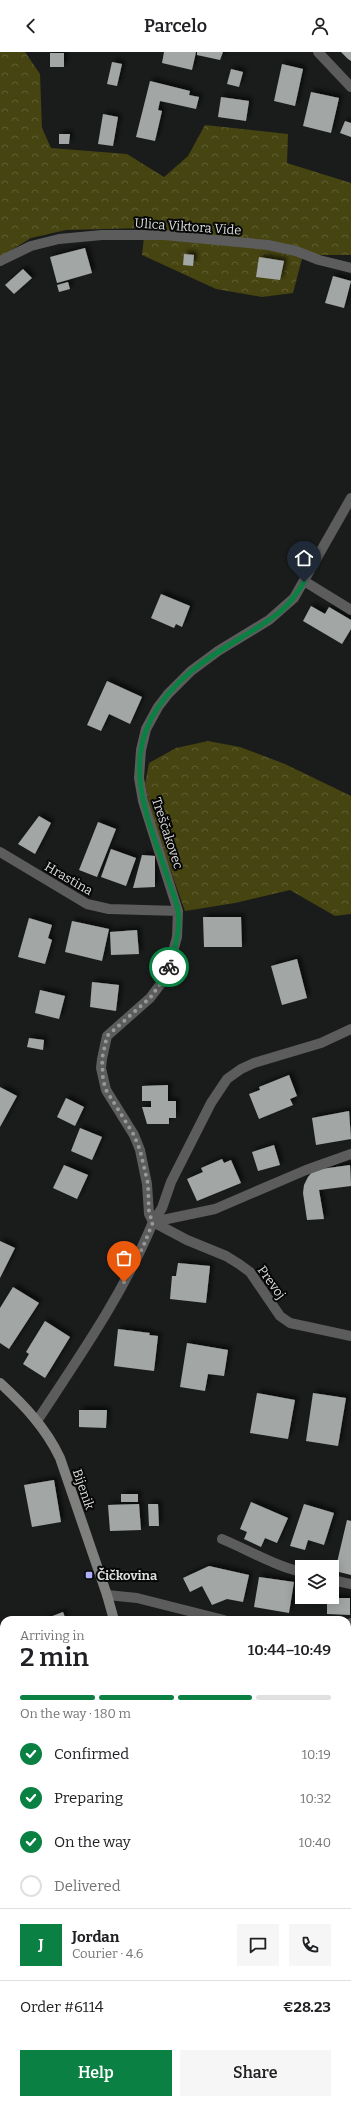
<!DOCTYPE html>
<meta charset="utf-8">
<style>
body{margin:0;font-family:Bitter,serif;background:#f6f6f6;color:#202124;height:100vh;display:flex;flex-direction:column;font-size:15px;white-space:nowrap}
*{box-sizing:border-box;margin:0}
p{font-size:13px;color:#757577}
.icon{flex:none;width:22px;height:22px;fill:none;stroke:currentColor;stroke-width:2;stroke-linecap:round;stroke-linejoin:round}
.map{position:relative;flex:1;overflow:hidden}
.drawer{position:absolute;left:0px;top:1564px;width:351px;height:488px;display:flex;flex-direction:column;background:#fff;border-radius:12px 12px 0 0;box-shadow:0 2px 10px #0003}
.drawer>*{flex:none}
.fabs{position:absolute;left:295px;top:1508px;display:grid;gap:8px}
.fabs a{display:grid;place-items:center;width:44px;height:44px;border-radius:0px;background:#fff;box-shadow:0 2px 10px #0003;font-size:20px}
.pin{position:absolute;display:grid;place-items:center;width:34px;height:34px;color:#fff;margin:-41px -17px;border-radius:50% 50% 50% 0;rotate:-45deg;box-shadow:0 0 4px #0007}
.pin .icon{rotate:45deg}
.courier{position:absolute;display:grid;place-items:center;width:40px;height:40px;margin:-20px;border:3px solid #0b8043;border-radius:50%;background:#fff;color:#222;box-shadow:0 1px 5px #0007}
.overview em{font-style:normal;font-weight:600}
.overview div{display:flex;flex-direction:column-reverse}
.overview{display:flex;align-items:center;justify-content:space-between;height:68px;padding:0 20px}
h1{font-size:26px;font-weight:600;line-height:30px}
.bar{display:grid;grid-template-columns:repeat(4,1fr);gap:6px 4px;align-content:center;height:48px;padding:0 20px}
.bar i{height:5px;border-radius:3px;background:#e0e0e0}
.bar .on{background:#0b8043}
.bar p{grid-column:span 4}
.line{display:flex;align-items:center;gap:10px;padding:0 20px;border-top:1px solid #e0e0e0}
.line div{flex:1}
.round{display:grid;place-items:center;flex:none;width:42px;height:42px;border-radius:0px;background:#f6f6f6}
ol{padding:0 20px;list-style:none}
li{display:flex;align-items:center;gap:12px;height:44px}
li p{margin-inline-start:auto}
li .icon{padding:4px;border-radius:50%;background:#0b8043;color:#fff;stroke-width:4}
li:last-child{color:#757577}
li i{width:22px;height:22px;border:2px solid #e0e0e0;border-radius:50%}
.cta{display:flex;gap:8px;margin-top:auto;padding:8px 20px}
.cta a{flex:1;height:46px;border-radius:0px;background:#0b8043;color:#fff;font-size:16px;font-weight:600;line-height:46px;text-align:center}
.cta a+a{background:#f6f6f6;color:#202124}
header{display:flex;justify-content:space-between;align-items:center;height:52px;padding:0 20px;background:#fff;font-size:18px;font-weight:600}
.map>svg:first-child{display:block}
</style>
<header><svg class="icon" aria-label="back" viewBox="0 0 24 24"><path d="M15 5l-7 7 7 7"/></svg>Parcelo<svg class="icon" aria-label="person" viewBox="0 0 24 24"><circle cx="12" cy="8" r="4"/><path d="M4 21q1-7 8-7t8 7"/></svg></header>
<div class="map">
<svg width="351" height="2052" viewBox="0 0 351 2052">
<defs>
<pattern id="forest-crowns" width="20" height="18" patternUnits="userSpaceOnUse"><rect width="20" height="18" fill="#464410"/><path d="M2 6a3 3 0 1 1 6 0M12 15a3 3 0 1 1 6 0" fill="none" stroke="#605e32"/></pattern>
<filter id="shadow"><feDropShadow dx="3.5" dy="-3.5" stdDeviation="2" flood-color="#0009"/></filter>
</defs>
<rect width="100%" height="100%" fill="#1a1c1b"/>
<path fill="url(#forest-crowns)" d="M 0,0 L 25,0 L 40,22 L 42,76 L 51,96 L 127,102 L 164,125 L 188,104 L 205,73 L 288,82 L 287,111 L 351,131 L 351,203 L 303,203 L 293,241 L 262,245 L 216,237 L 142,203 L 145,176 L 66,178 L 31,186 L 0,205 Z
M 208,689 L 240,695 L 285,712 L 351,744 L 351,862 L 335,864 L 290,838 L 235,851 L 185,859 L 152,766 L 145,732 L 149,711 L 176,696 Z
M 349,1657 L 351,1657 L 351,1832 L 347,1832 L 347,1659 Z
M 0,1665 L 4,1672 L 4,2048 L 181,2048 L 176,2052 L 0,2052 Z"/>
<path fill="#a2a7a6" filter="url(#shadow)" d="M 164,0 L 196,0 L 192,18 L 162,11 Z
M 197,0 L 223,0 L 220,8 L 197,3 Z
M 341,0 L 351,0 L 351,9 L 348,7 Z
M 50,1 L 64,1 L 64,15 L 50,15 Z
M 112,10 L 122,12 L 117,34 L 107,32 Z
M 282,12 L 303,17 L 295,54 L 274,49 Z
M 231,17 L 243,20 L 239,35 L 227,32 Z
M 150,29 L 190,39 L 189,43 L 199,45 L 196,57 L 160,49 L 158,58 L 162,59 L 155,89 L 136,85 Z
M 311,40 L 339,46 L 331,81 L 303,74 Z
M 221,45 L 249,49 L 246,69 L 218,65 Z
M 103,62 L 118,65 L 113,94 L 98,92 Z
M 345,69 L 351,71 L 351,85 L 340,81 Z
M 59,82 L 70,82 L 69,92 L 59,92 Z
M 85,196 L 92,221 L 57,231 L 50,205 Z
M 184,202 L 194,203 L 193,214 L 183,213 Z
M 259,205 L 284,209 L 280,228 L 256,225 Z
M 23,217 L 32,226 L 14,242 L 5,233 Z
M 333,224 L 351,229 L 344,256 L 325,251 Z
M 68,230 L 70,237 L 59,240 L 57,233 Z
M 161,542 L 190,554 L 182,575 L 176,572 L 174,576 L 151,566 Z
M 311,554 L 325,562 L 329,555 L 351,568 L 351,577 L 342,592 L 303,569 Z
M 107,629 L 142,645 L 130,672 L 109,662 L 101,679 L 87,673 Z
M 39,764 L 51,771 L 35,802 L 18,792 Z
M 98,770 L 116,777 L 97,825 L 79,818 Z
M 111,797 L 136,806 L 126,834 L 101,825 Z
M 142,803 L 155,804 L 155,835 L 133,836 Z
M 203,865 L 241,865 L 242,895 L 204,895 Z
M 29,866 L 52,873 L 48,886 L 52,888 L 45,912 L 18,905 Z
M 72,869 L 109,877 L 102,909 L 65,900 Z
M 137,878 L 139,902 L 111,903 L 110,880 Z
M 297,907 L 307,946 L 282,953 L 271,914 Z
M 92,930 L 119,933 L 116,959 L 90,955 Z
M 40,938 L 65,944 L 59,967 L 35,961 Z
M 29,986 L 44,988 L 43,998 L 27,995 Z
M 289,1023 L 297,1044 L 290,1047 L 293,1053 L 259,1067 L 249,1042 L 260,1038 L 259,1035 Z
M 168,1033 L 168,1049 L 176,1049 L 176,1066 L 169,1066 L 169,1072 L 147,1072 L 142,1055 L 151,1055 L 151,1049 L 142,1049 L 142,1034 Z
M 0,1035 L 17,1044 L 0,1075 Z
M 66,1046 L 84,1055 L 75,1074 L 57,1065 Z
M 349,1059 L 351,1087 L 316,1093 L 312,1066 Z
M 80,1076 L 102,1085 L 92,1108 L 71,1099 Z
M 274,1093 L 280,1113 L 258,1119 L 252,1100 Z
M 222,1107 L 224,1111 L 231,1108 L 241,1131 L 197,1149 L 187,1127 L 203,1120 L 201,1116 Z
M 64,1113 L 88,1123 L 77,1147 L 53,1136 Z
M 350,1113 L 351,1134 L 319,1138 L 324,1167 L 307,1168 L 303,1141 L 304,1133 L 308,1125 L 314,1118 Z
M 0,1189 L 15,1196 L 0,1226 Z
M 178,1211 L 210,1214 L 206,1251 L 170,1247 L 172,1224 L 176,1224 Z
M 13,1235 L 39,1251 L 9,1297 L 0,1291 L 0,1256 Z
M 45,1269 L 70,1285 L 45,1326 L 23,1312 L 29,1302 L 26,1300 Z
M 118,1277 L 150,1281 L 149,1283 L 158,1284 L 154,1319 L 114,1314 Z
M 187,1291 L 228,1298 L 224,1324 L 208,1322 L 205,1339 L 180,1335 Z
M 257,1341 L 295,1348 L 288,1387 L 250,1381 Z
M 313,1341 L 346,1346 L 338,1394 L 306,1389 Z
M 79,1358 L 107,1358 L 106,1376 L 79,1375 Z
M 54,1428 L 61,1470 L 32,1475 L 24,1433 Z
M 121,1442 L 138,1442 L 138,1450 L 121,1450 Z
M 251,1450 L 288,1466 L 277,1491 L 265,1486 L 261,1495 L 244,1487 L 247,1480 L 240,1477 Z
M 139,1452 L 141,1478 L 110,1479 L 108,1453 Z
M 148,1452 L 158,1452 L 159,1474 L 149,1474 Z
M 304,1452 L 334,1461 L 324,1493 L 308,1488 L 305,1498 L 290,1494 Z
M 347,1468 L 351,1469 L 351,1523 L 335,1519 Z
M 209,1514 L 249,1523 L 243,1550 L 227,1547 L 212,1553 L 202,1534 L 190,1540 L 183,1526 Z
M 259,1525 L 294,1530 L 289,1561 L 254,1555 Z
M 327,1546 L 350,1546 L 350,1563 L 327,1562 Z
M 63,1560 L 66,1568 L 42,1568 Z
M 4,1599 L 4,1623 L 0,1624 L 0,1600 Z
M 347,2039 L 351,2043 L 351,2052 L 329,2052 L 332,2048 L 347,2048 Z
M 209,2048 L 212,2048 L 215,2052 L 204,2052 Z
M 306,2048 L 321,2048 L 316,2052 L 309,2052 Z"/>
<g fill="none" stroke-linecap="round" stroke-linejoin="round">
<path stroke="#5b5c5b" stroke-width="10" d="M 5,2052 L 5,2048"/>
<path stroke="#5b5c5b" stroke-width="10" d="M 318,0 L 351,35
M 0,209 L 31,194 L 59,187 L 102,183 L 164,183 L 268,193 L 296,199 L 319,208 L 351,216
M 304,529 L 351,558
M 0,800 L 87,852 L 109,857 L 178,859
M 153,1170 L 149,1162 L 147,1132 L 140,1098 L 134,1083 L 106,1038 L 101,1016 L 102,1007 L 107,984 L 150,946 L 166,925 L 177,885 L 178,859 L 143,749 L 139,726 L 141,698 L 146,677 L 158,655 L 168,642 L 191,619 L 218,599 L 269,568 L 294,546 L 351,446
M 153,1170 L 162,1156 L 171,1130 L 211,1051 L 227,1027 L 241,1017 L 254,1011 L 321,991 L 351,977
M 153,1170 L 187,1188 L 226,1204 L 239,1212 L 250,1220 L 280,1264 L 290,1271 L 351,1284
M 37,1369 C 79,1305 124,1241 153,1170 L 215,1157 L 306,1118 L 351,1102
M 222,1487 C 248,1498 275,1514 302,1520
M 332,1528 L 351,1532
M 107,1543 L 137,1546 L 224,1568
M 347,1572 L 351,1571
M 0,1954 L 4,1957
M 107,2048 L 110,2052"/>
<path stroke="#80817f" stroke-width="10" d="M 0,1331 C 24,1353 46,1376 60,1406 L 107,1543 L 114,1568
M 347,1942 L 351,1948"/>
</g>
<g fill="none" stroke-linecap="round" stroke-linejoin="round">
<path stroke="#979998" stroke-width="4" stroke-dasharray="0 7.2" d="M 124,1230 L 143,1195 L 153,1170 L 149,1162 L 148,1132 L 140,1098 L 134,1083 L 106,1038 L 103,1028 L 102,1007 L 107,984 L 150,946 L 166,924 L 169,915"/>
<path stroke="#0b8043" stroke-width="5" d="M 169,915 C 175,898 181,877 178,859 C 177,850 172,839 169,830 C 153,777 123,722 151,667 C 171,629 207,606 242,585 C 256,576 270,569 282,558 C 291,550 298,540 304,530"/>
</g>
<rect fill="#aeaefa" stroke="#060706" stroke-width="1.5" x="85" y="1519" width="8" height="8" rx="2"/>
<g text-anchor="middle" stroke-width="4" stroke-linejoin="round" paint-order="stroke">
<g font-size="13" fill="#dadcdb" stroke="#060706">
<text transform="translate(188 174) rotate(4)" y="5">Ulica Viktora Vide</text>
<text transform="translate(168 781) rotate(72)" y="5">Treščakovec</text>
<text transform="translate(69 826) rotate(30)" y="5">Hrastina</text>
<text transform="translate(272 1230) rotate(54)" y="5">Prevoj</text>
<text transform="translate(84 1437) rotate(71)" y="5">Bijenik</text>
</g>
<g font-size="13" font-weight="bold" fill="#dadcdb" stroke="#060706" text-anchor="start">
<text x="97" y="1528">Čičkovina</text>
</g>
</g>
</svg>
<div class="fabs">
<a><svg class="icon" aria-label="layers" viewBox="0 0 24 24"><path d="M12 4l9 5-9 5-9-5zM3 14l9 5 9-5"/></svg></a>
</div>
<div class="pin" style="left:124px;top:1230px;background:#ea580c"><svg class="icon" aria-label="bag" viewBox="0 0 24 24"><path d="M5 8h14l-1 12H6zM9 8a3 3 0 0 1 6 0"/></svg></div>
<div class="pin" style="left:304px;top:530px;background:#1f2937"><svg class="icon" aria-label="home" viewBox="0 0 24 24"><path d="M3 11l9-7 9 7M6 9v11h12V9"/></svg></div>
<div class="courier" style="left:169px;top:915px"><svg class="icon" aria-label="bike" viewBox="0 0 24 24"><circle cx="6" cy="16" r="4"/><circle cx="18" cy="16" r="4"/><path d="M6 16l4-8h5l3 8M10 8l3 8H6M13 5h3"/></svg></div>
<section class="drawer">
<div class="overview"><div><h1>2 min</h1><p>Arriving in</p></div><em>10:44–10:49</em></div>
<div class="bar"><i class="on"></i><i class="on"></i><i class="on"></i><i></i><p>On the way · 180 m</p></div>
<ol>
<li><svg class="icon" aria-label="check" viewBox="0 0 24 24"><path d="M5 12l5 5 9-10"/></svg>Confirmed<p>10:19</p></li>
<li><svg class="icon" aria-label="check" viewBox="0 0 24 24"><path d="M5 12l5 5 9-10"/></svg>Preparing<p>10:32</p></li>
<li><svg class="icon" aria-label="check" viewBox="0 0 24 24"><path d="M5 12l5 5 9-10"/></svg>On the way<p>10:40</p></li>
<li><i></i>Delivered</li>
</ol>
<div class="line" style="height:72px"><b class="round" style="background:#0b8043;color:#fff">J</b><div><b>Jordan</b><p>Courier · 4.6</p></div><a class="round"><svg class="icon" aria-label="chat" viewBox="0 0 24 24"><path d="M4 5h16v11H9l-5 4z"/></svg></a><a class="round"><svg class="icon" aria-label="phone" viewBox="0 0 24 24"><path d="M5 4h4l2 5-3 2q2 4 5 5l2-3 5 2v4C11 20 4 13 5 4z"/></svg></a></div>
<div class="line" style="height:52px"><div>Order #6114</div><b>€28.23</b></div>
<div class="cta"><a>Help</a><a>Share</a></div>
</section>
</div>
